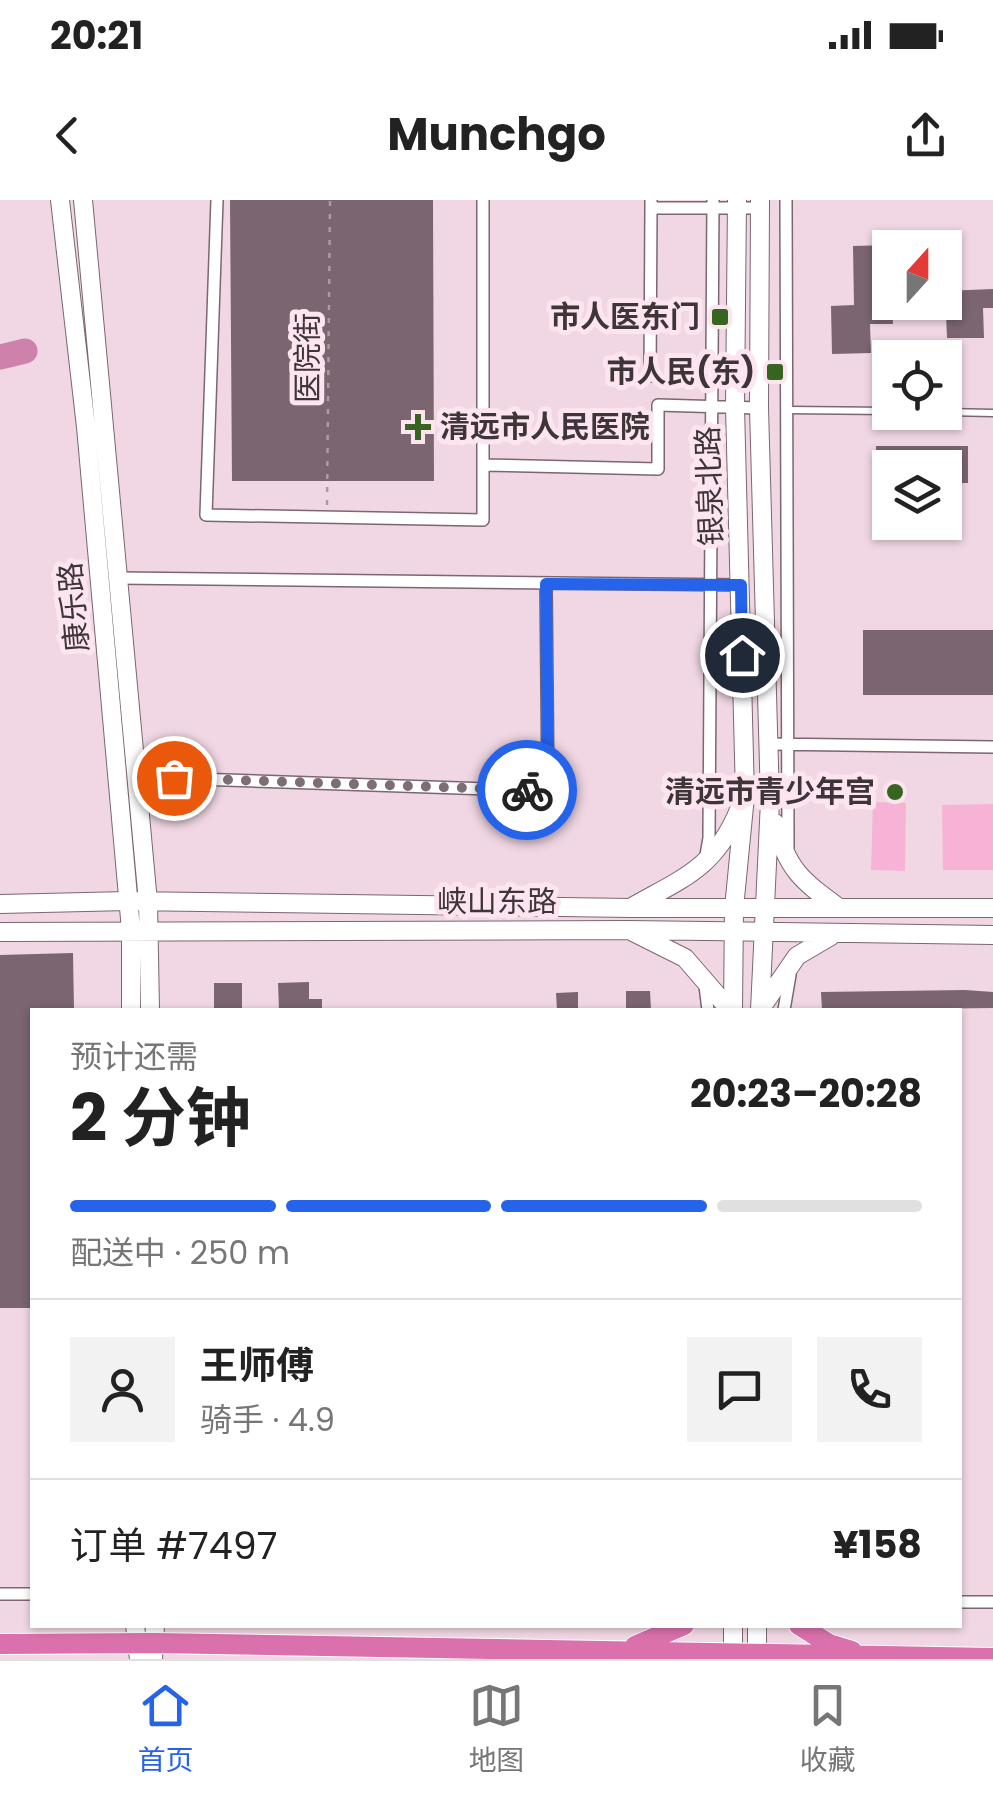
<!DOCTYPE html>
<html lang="zh">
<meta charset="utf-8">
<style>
body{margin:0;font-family:Poppins,"Noto Sans SC",sans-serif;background:#f2f2f2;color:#222;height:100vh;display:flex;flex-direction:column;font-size:38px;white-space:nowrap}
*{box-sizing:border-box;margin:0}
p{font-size:32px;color:#767676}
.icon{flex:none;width:55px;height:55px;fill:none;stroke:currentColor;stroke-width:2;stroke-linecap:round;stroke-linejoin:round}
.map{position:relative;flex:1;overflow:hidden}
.sheet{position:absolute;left:30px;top:808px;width:932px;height:620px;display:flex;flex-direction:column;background:#fff;border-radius:0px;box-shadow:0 2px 8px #0004}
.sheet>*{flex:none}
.needle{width:65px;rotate:21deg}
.tools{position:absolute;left:872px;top:30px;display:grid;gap:20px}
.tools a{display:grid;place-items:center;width:90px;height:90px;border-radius:0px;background:#fff;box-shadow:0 2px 8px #0004;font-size:50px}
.pin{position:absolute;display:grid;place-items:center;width:85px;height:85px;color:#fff;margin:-42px;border:5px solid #fff;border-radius:50%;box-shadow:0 2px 10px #0007}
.courier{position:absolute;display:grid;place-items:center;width:100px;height:100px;margin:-50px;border:8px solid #2563eb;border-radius:50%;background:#fff;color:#222;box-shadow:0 2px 12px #0007}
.summary em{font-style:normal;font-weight:700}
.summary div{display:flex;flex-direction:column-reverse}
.summary{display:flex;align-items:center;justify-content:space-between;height:170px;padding:0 40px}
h1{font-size:65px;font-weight:700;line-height:75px}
.bar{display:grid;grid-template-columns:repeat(4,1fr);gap:15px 10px;align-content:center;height:120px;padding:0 40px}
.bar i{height:12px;border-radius:8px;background:#e0e0e0}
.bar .current{background:#2563eb}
.bar p{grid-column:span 4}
.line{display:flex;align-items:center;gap:25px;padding:0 40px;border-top:2px solid #e0e0e0}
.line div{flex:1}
.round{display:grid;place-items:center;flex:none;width:105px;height:105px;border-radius:0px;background:#f2f2f2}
.status{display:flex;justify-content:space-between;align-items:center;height:70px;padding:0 50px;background:#fff;direction:ltr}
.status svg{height:28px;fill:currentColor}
header{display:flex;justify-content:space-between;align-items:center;height:130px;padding:0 40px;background:#fff;font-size:45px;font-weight:700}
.dock{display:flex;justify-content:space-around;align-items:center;height:140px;border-top:2px solid #e0e0e0;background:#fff;font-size:28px;color:#767676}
.dock a{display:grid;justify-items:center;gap:5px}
.dock .current{color:#2563eb}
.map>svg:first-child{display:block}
</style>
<div class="status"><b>20:21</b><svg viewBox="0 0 49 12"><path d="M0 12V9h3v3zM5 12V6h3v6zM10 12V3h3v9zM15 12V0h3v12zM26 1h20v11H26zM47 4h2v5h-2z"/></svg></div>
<header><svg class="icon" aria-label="back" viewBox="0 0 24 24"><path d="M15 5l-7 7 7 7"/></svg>Munchgo<svg class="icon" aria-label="share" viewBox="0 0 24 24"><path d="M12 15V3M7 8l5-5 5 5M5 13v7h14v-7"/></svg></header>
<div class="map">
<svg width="993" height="1459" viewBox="0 0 993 1459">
<rect width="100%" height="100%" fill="#f0d7e3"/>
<path fill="#f7b3d6" d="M 873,602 L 906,603 L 905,671 L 871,670 Z
M 993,604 L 993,670 L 943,670 L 942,605 Z"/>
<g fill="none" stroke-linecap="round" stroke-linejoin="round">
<path stroke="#ce81ab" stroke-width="25" d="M 0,157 L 25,151"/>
</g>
<path fill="#7a6570" d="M 230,0 L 433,0 L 434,281 L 232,281 Z
M 890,45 L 893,124 L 870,124 L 871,153 L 832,154 L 831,106 L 854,105 L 853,46 Z
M 993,89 L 993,108 L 983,108 L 984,138 L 947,138 L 945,91 Z
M 876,246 L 968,246 L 968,283 L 945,283 L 945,268 L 890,268 L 890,283 L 876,283 Z
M 863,430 L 993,430 L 993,495 L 863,495 Z
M 73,753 L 74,810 L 32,810 L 32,1108 L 0,1108 L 0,755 Z
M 309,782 L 309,799 L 322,799 L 322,810 L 279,810 L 278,783 Z
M 214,783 L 242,783 L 242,810 L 214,810 Z
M 965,790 L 993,792 L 993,808 L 822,810 L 821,792 Z
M 626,791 L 650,791 L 651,810 L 626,810 Z
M 578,792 L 578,810 L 557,810 L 556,793 Z"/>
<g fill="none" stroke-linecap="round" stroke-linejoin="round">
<g stroke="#7b6671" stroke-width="9">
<path id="lane" d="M 788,210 L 890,211
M 945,212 L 993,213"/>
</g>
<g stroke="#7b6671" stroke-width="14">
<path id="street" d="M 217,0 L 206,315 L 483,320 L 483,0
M 786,0 L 788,647
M 651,1 L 651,8 L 760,8
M 650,176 L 651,8
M 483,265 L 658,269 L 658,205 L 759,208
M 118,378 L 741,385
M 768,544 L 993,547
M 136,577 L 548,591 L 546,384
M 706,655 L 709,638 L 713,0
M 705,786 L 708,810
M 784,810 L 790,775
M 0,1394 L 32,1394
M 960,1402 L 993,1402"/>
</g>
<g stroke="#7b6671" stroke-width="20">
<path id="secondary" d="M 60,0 L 86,227 L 131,730 L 131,810
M 83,0 L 148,702 L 150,810
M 775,623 C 787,669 801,680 838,707
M 0,704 L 128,701 L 631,708 L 993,708
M 632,707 C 683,678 715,668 739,610
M 0,732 L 628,730 L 993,735
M 633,732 L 685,758 L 730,810
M 763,805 L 797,756 L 831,736
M 733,810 L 734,708 L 745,596 L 735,207 L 737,0
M 760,810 L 770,601 L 759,208 L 760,0
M 135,1425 L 139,1459
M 733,1425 L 733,1459
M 757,1425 L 757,1459
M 153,1459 L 155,1425"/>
</g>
<g stroke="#fff" stroke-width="22">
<path id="highway" d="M 799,1425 L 829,1444 L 852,1451
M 0,1444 L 155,1443 L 993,1458
M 635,1446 L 684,1425"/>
</g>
<path stroke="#ad9aa3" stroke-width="2.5" stroke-dasharray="5 8" stroke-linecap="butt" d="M 327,305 L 330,0"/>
<use href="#lane" stroke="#fff" stroke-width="6"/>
<use href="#street" stroke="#fff" stroke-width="11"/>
<use href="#secondary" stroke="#fff" stroke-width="18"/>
<use href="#highway" stroke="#da70ac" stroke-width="20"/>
</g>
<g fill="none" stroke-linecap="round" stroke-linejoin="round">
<path stroke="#7c6e74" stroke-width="10" stroke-dasharray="0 18" d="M 174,578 L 527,590"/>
<path stroke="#2563eb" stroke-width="12" d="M 527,590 L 548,591 L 546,384 L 741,385 L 742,455"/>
</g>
<g fill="#386422" stroke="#fde5f0" stroke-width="4">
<rect x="710" y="107" width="20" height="20" rx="5"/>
<rect x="765" y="162" width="20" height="20" rx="5"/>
<path d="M413 212h10v10h10v10h-10v10h-10v-10h-10v-10h10z"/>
<circle cx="895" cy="592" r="10"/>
</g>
<g text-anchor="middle" stroke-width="10" stroke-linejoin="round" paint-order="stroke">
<g font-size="30" font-weight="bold" fill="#3e3539" stroke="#fde5f0" text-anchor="end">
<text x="700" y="127">市人医东门</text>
<text x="755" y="182">市人民(东)</text>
<text x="440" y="237" text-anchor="start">清远市人民医院</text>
<text x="875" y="602">清远市青少年宫</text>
</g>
<g font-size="30" fill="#3e3539" stroke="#fde5f0">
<text transform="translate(308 158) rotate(-90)" y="10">医院街</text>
<text transform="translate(710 286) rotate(-92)" y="10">银泉北路</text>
<text transform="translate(74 407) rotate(-95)" y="10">康乐路</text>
<text x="497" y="712">峡山东路</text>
</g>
</g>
</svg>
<div class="tools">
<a><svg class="needle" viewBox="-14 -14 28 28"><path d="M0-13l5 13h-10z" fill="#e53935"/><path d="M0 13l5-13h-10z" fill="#767676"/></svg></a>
<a><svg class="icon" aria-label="locate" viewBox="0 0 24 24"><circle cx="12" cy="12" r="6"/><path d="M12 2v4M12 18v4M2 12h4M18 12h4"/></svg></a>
<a><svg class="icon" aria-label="layers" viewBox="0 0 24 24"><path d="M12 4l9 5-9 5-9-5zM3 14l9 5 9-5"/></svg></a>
</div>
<div class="pin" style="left:174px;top:578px;background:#ea580c"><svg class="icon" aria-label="bag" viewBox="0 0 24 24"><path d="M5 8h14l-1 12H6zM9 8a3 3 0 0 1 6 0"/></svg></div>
<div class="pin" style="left:742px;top:455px;background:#1f2937"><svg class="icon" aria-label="home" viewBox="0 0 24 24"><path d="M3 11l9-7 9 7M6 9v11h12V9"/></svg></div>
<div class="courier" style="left:527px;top:590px"><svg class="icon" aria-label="bike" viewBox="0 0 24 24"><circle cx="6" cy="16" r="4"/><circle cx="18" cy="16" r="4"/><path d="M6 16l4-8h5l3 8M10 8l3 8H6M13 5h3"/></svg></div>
<section class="sheet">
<div class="summary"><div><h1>2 分钟</h1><p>预计还需</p></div><em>20:23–20:28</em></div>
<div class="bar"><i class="current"></i><i class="current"></i><i class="current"></i><i></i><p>配送中 · 250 m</p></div>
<div class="line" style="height:180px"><a class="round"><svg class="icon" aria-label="person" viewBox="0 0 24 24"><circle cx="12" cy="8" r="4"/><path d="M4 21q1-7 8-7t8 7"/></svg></a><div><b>王师傅</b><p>骑手 · 4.9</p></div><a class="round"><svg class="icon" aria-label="chat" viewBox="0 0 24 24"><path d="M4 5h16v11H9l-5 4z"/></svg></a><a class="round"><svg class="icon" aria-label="phone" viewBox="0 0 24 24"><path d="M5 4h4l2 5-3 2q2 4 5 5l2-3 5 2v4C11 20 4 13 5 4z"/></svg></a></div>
<div class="line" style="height:130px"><div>订单 #7497</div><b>¥158</b></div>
</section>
</div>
<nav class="dock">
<a class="current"><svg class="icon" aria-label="home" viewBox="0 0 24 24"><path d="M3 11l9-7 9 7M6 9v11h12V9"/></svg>首页</a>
<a><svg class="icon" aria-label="map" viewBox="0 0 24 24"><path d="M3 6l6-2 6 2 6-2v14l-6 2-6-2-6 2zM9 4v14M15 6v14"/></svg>地图</a>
<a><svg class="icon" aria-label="saved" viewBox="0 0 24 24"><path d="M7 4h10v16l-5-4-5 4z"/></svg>收藏</a>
</nav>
